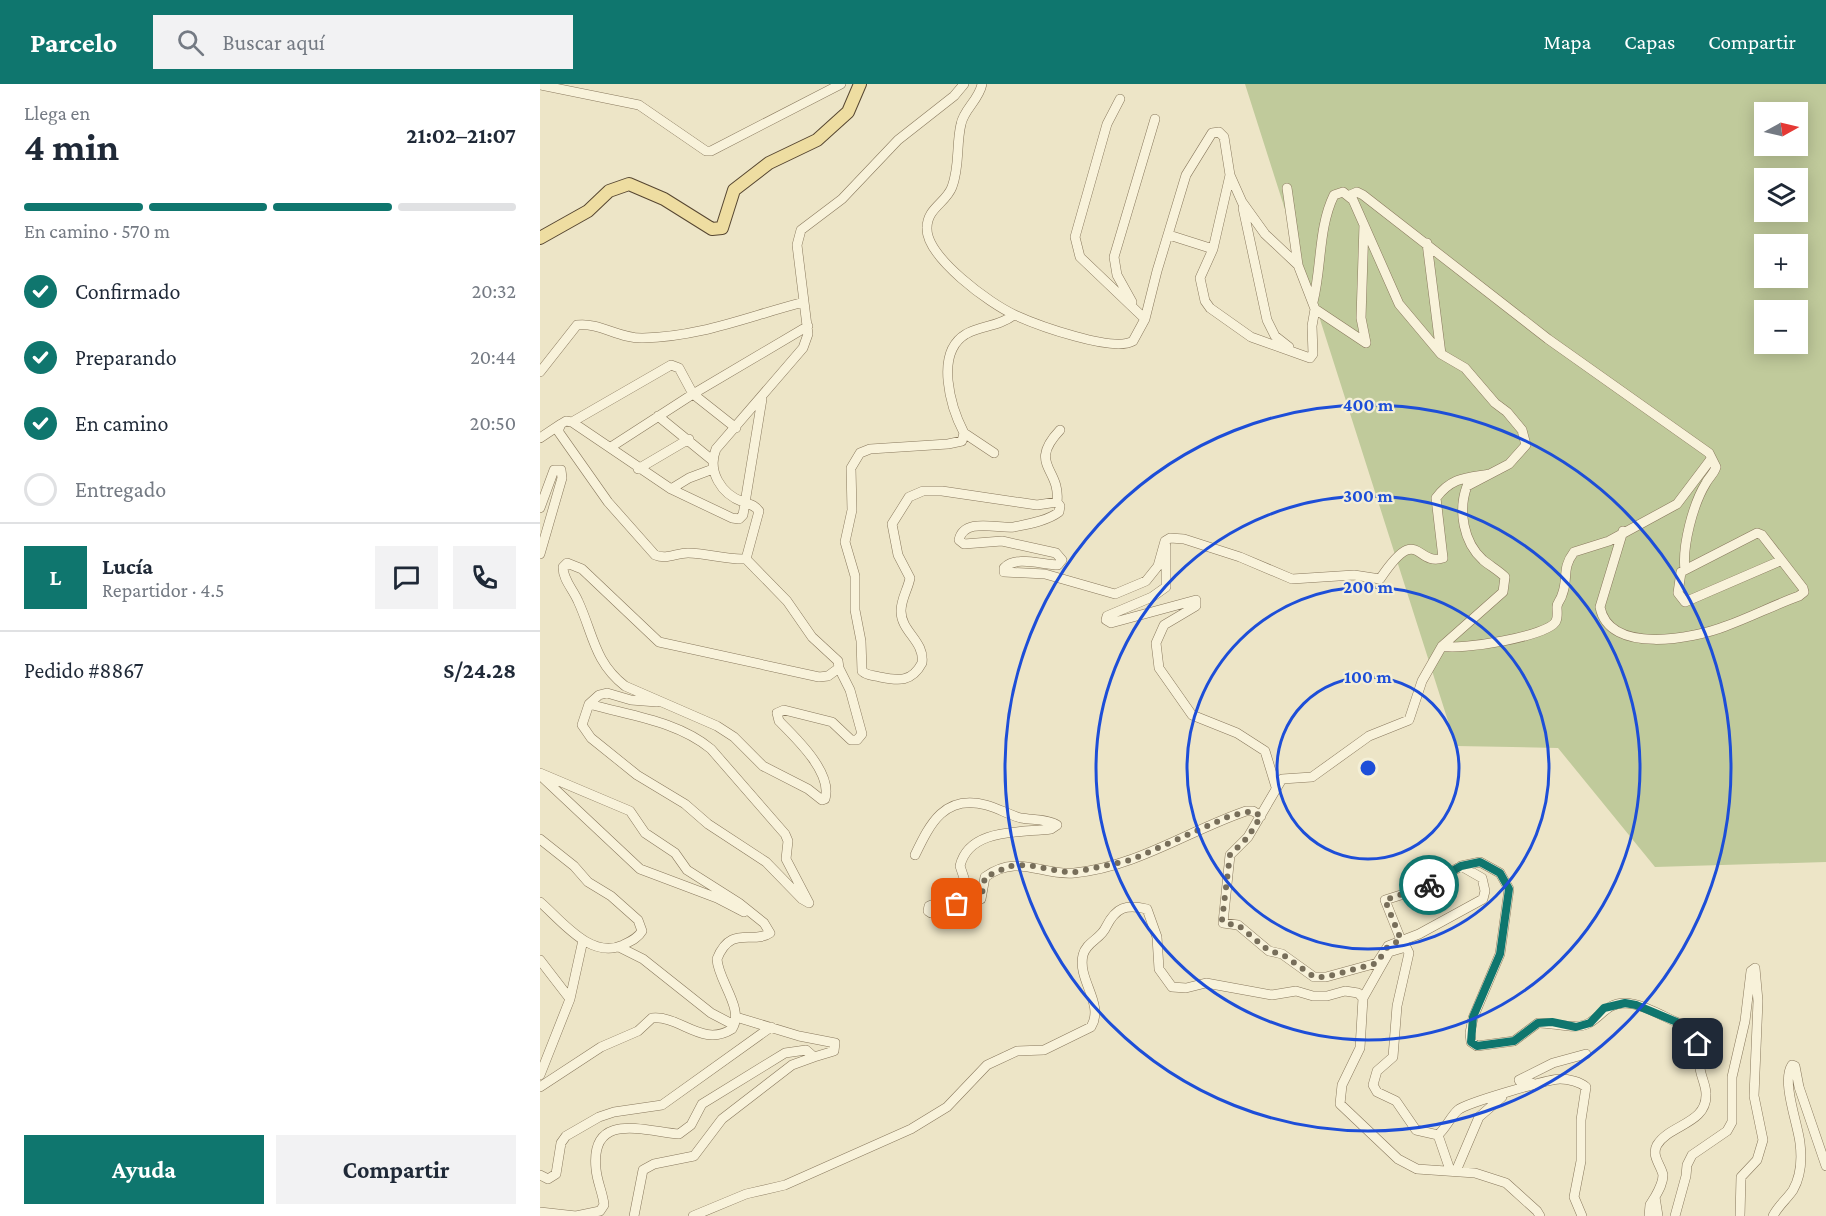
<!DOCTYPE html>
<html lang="es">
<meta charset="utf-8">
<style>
body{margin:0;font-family:"Crimson Pro",serif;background:#f2f2f3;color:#1f2937;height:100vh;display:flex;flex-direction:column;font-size:22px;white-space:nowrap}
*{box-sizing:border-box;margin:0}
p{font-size:20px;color:#747a83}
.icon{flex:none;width:33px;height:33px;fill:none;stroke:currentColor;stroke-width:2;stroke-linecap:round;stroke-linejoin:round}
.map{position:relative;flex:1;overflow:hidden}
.side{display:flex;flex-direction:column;background:#fff;width:540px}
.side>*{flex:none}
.needle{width:39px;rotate:82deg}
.buttons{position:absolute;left:1214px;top:18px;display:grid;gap:12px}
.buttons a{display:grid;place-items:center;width:54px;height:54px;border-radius:0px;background:#fff;box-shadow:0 3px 15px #0003;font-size:30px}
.pin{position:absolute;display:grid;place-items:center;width:51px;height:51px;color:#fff;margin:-26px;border-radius:12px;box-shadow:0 3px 9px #0006}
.courier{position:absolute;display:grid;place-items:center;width:60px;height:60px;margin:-30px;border:4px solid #0f766e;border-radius:50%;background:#fff;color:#222;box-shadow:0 2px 8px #0007}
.head em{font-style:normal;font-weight:700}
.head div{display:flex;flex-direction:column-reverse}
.head{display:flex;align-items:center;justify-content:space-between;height:102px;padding:0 24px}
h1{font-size:39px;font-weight:700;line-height:45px}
.bar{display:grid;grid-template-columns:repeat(4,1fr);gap:9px 6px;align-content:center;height:72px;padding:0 24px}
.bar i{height:8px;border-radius:4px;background:#e0e1e3}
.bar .selected{background:#0f766e}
.bar p{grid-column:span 4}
.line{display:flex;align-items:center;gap:15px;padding:0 24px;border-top:2px solid #e0e1e3}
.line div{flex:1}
.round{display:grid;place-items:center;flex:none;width:63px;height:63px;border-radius:0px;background:#f2f2f3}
ol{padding:0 24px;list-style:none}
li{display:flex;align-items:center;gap:18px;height:66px}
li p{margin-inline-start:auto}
li .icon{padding:6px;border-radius:50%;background:#0f766e;color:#fff;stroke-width:4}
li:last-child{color:#747a83}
li i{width:33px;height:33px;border:3px solid #e0e1e3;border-radius:50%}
.primary-button{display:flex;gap:12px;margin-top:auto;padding:12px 24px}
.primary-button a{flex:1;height:69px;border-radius:0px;background:#0f766e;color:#fff;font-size:24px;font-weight:700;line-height:69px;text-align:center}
.primary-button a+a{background:#f2f2f3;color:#1f2937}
header{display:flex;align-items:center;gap:36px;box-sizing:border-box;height:84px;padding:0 30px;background:#0f766e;color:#fff}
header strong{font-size:28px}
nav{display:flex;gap:33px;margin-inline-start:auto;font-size:21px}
.search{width:420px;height:54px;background:#f2f2f3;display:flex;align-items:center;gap:15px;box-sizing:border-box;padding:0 21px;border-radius:0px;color:#747a83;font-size:22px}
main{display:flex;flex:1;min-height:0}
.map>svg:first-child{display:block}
</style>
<header>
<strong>Parcelo</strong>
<div class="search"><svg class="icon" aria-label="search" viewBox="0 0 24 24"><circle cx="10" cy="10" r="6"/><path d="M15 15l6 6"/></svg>Buscar aquí</div>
<nav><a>Mapa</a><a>Capas</a><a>Compartir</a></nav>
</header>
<main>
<section class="side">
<div class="head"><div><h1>4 min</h1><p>Llega en</p></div><em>21:02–21:07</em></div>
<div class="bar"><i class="selected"></i><i class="selected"></i><i class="selected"></i><i></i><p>En camino · 570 m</p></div>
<ol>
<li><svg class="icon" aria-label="check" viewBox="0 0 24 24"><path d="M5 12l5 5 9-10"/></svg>Confirmado<p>20:32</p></li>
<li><svg class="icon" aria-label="check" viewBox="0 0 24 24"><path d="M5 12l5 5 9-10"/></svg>Preparando<p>20:44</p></li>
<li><svg class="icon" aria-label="check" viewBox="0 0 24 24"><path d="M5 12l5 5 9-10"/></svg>En camino<p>20:50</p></li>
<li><i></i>Entregado</li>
</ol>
<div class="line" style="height:108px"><b class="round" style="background:#0f766e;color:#fff">L</b><div><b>Lucía</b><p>Repartidor · 4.5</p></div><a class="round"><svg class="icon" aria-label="chat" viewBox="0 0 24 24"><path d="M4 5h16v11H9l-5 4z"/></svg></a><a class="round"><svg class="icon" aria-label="phone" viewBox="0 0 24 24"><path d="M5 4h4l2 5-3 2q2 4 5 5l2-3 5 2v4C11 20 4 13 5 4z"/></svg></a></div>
<div class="line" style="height:78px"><div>Pedido #8867</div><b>S/24.28</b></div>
<div class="primary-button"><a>Ayuda</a><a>Compartir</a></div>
</section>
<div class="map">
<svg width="1286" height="1132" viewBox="0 0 1286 1132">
<rect width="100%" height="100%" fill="#ede5c7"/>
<path fill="#c0ca9b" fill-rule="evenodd" d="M 705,0 L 1286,0 L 1286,778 L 1115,783 L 1018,664 L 916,662 ZM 1224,28 L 1257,28 L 1257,62 L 1224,62 ZM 1224,94 L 1257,94 L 1257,128 L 1224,128 ZM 1224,160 L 1257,160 L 1257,194 L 1224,194 ZM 1224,226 L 1257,226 L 1257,260 L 1224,260 Z"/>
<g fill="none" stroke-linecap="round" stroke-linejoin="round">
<g stroke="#88785d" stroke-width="10">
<path id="minor" d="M 442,0 C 439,16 424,25 421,40 C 416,61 420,82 412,103 C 406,119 387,124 387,144 C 386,173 450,220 475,231 C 497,241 574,269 593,257 L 605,235 L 617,187 L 646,91 L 672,49 L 679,48 L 684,53 L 690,91 L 702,118 L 725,150 L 758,181 L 775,225
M 0,1 L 99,21 L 166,67 L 171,67 L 301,0
M 580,15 L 567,40 L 535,153 L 540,173 L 605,235
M 690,91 L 673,165 L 660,194 L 665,217 L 670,224 L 711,253 L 770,274 L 773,270 L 772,242 L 775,225 L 826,259 L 821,234 L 824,141
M 747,104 L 758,181
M 810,111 L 817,108 L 823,111 L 1008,255 L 1169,369 L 1176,383 C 1174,390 1169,393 1166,399 C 1153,420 1142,462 1145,486
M 703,124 L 727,236 L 735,252 L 749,263
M 629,151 L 673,165
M 887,159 L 901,270
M 592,218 L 577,191 L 574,173 L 615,35
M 773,218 C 782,182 778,144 794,111 L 803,108 L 813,116 L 859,220 L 901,270 L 925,284 L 955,319 L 967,328 L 982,346 L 986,361 L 969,380 L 927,402 C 918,426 923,458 943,476 C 950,482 958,486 965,493 L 963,508 L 902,562 L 882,597 L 869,636 L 829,652 L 772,693 L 742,695 L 708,753 L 690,771 L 683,839 L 698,841 L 729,867 L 742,870 L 774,893 L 786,893 L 837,879 L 848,862 L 879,850 L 943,815 L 945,807 L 942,794 L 921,782 L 886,803 L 845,816 L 861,856
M 474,231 C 458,243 442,241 426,250 C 394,269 411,324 424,349 L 422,357 L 408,360 L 330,365 L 320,369 L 311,384 L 312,426 L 305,458 L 315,492 L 315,526 L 321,557 L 322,587 C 327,592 333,591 340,593 C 359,597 372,598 382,579 C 385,557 361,548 361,527 C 361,515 368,505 370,494 L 358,471 L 352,440 L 369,413 L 383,407 L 402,407 L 497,421 L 517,418 L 520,422 L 519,428 C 507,437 488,440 474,443 C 458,445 424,433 419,456 L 424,460 L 462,457 L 516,469 L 522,476 L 518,481 C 502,481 476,471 464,484 L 464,488 L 505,490 L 575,510 L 606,497 L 618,482 L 625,457 L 630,454 L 644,455 L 700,473 L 752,495 L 814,491 L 840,495 C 879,437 875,483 903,474 L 896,414 C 912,393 926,394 950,390
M 0,288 L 37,241 C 60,238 79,255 103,254 C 161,253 209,232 264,218
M 118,332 L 172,376
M 32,338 L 131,281 L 139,284 L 153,310 L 196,344
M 424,349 L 454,369
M 0,354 L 21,340
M 71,363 L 153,310 L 268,242
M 98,385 L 149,355
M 131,405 L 149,394 L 173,385
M 517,418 C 521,384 487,381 520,346
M 0,424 L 14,386 L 21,386 L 22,394 L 0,470
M 1083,447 L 1060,523 C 1069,571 1153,555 1186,542 C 1211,533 1234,521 1259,512 L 1264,508 L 1263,504 L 1222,451 L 1217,449 L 1141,488 L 1138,509 L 1145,518 L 1240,477
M 626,462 L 626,503 L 612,513 L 567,532 L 566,536 L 571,539 L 656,516 L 656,522 L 624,541 L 616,559 L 619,584 L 652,631 L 697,649 L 725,667 L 736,703
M 206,475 C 186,476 167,469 148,469 C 136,469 127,476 115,471 L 68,418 L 18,347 L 21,340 L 26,337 L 32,338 L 131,405 L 192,434 L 199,435 L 203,431 L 222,315
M 902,562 C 918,567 1010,552 1016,537 C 1018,533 1017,528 1017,523 C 1017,518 1021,516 1022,511 C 1029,494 1021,485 1034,468 L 1069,457 L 1137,420 L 1171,375
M 299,584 L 310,606 L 322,650 L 317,656 L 311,656 L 292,638 L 244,626 L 237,629 L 239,637 C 256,654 293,689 285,715 L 282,716 L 268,705 L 223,682 L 194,653 L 177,642 L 85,602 C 54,578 53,549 38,517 C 33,505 23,496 23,483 L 27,479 L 42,485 L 119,558 L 279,593 L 288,592 L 299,584 L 298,577 L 272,553 L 247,517 L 206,475 L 219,427 C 214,420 210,421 203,418 C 181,410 167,387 176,365 L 263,264 L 268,250 L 257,161 L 261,146 L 302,115 L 358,56 L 414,12 L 424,0
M 49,620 C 91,632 137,637 171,665 L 245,750 L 248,757 L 246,775 L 269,819 L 262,815 L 226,778 L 168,740 L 145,720 L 97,691 L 51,654 L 42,641 L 49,620 L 59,611 L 67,609 L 91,616 L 117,618
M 0,689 L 90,727 L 105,749 L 135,769 L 147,786 L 199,819 L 224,839 L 230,849 C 213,861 191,840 177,875 C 178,897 205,925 192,945 C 162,964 140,931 112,934 L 98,947 L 61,963 L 0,1003
M 2,693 L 100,785 L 177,814 L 204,828
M 0,755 L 34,782 L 48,798 L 71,812 L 98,836 L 102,847 C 98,854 91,857 83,861 C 51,876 22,837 0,818
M 375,771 C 390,740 404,710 446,721 C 458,724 469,731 481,734 C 492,736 508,735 517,741 L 511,745 C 479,749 429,744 420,782 L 425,797 L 424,804 L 413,813 L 389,822 L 388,827 L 391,829 L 441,815 L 445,793 C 478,769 501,792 534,789 C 596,783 648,747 706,727 L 713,727 L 721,732
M 921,782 L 940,778 L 960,789 L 969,805 L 960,870 L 933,934 L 930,949 L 931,958 L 937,962 L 974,957 L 998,939 C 1014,938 1035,947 1049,939 C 1063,931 1067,919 1085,919 C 1107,920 1131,938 1151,944 C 1161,955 1158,970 1160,984 C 1161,993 1166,1001 1166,1010 C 1167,1040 1130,1040 1117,1061 C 1111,1072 1121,1081 1123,1091 C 1123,1099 1119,1106 1115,1113
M 79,863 L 103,875 L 171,929 L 194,941
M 0,876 L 30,915
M 196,933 L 259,952 L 295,959 L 294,967 L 274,973
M 0,991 L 30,915 L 43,856
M 992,999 L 981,999 L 979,996 L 1013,979 L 1046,970
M 898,1051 L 910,1086
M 916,1087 L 939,1033 L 962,1013
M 0,1091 L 8,1095 L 16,1090 L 21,1059 L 26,1052 L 59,1033 L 74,1028 L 122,1021 L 231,943
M 0,1128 L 36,1132 L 60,1127 L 64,1121 C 63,1109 57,1098 56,1085 C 50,1027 104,1047 139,1050 L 151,1041 L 162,1020 L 245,969 L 266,966 L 274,973 L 252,981 L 182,1035 L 154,1072 L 114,1080 L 103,1086 L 94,1132
M 153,1132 L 206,1110 L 245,1101 L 371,1045 L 407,1023 L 447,981 L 477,967 L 504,966 L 551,943 C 565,920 537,896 543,871 C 546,858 561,855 566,843 C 576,823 586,820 607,825 L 617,853 L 619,885 L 632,903 L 646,904 L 666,899 L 732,911 L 756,907 L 773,912 L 787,912 L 805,907 L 818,909 L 823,914
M 1000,1132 L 997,1127 L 966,1099 L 935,1089 L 877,1085 L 858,1075 L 800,1020 L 802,1001 L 820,964 L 823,914 L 849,868 L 866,863 L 869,869 L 857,922 L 853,973 L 837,987 L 833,1001 L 837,1008 L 856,1017 L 876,1046 L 898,1051 C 906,1044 911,1032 918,1026 C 926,1019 1009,995 1020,995 C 1029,995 1040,998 1046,1003 L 1041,1036 L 1041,1077 L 1034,1113 L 1042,1132
M 1109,1132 L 1110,1121 L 1115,1113 L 1118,1132
M 1135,1132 L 1146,1092 L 1147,1081 L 1152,1071 L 1187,1047 L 1192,1038 L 1192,993 L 1205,937 L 1211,887 L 1215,884 L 1218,917 L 1214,1012 L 1223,1056 L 1217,1076 L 1201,1093 L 1200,1132
M 1233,1132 C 1238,1122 1247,1115 1253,1106 C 1261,1092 1262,1075 1260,1059 C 1258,1040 1241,997 1252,981 L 1255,982 L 1259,1003 L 1286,1082"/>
</g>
<g stroke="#564631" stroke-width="14">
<path id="major" d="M 0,154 L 48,127 L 69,107 L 89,100 L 124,115 L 172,145 L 182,144 L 194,106 L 229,79 L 277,56 L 308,28 L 320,0"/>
</g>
<use href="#minor" stroke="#f8f2da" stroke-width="9"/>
<use href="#major" stroke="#eedda1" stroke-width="12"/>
</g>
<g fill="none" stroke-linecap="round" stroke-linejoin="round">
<path stroke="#776e5a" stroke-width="6" stroke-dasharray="0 10.8" d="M 417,820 L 441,815 L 445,793 L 470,782 L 487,781 L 531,789 L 591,776 L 690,732 L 712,727 L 721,732 L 708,753 L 690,771 L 682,836 L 687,840 L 698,841 L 729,867 L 742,870 L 774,893 L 786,893 L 837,879 L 848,862 L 861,856 L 845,816 L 889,801"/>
<path stroke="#0f766e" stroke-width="8" d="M 889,801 L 921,782 L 940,778 L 960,789 L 969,805 L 960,870 L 933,933 L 931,958 L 937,962 L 974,957 L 998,939 L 1012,938 L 1036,943 L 1050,939 L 1064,924 L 1085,919 L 1096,921 L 1151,944 L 1157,950 L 1158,960"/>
</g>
<g fill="none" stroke="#1d4ed8" stroke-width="3">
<circle cx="828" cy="684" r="91"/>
<circle cx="828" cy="684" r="181"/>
<circle cx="828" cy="684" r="272"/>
<circle cx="828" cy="684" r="363"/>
</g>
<circle cx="828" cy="684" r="9" fill="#1d4ed8" stroke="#f4efd6" stroke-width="3"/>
<g font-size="18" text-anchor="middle" font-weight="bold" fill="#1d4ed8" stroke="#f4efd6" stroke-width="4.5" stroke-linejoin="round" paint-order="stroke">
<text x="828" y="327">400 m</text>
<text x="828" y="418">300 m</text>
<text x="828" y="509">200 m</text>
<text x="828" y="599">100 m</text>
</g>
</svg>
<div class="buttons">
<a><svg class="needle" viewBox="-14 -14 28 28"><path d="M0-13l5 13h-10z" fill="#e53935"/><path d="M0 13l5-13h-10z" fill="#747a83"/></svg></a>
<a><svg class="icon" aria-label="layers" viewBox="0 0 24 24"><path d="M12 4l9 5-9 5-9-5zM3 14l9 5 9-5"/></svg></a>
<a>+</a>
<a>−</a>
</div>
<div class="pin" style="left:417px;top:820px;background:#ea580c"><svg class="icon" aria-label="bag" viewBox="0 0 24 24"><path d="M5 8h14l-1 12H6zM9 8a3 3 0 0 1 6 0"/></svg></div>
<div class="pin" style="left:1158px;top:960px;background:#1f2937"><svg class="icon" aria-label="home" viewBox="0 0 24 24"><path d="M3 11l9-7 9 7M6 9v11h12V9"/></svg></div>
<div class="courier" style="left:889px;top:801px"><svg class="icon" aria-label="bike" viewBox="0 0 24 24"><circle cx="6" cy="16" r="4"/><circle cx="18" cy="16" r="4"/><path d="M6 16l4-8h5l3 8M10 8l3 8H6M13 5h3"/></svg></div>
</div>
</main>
